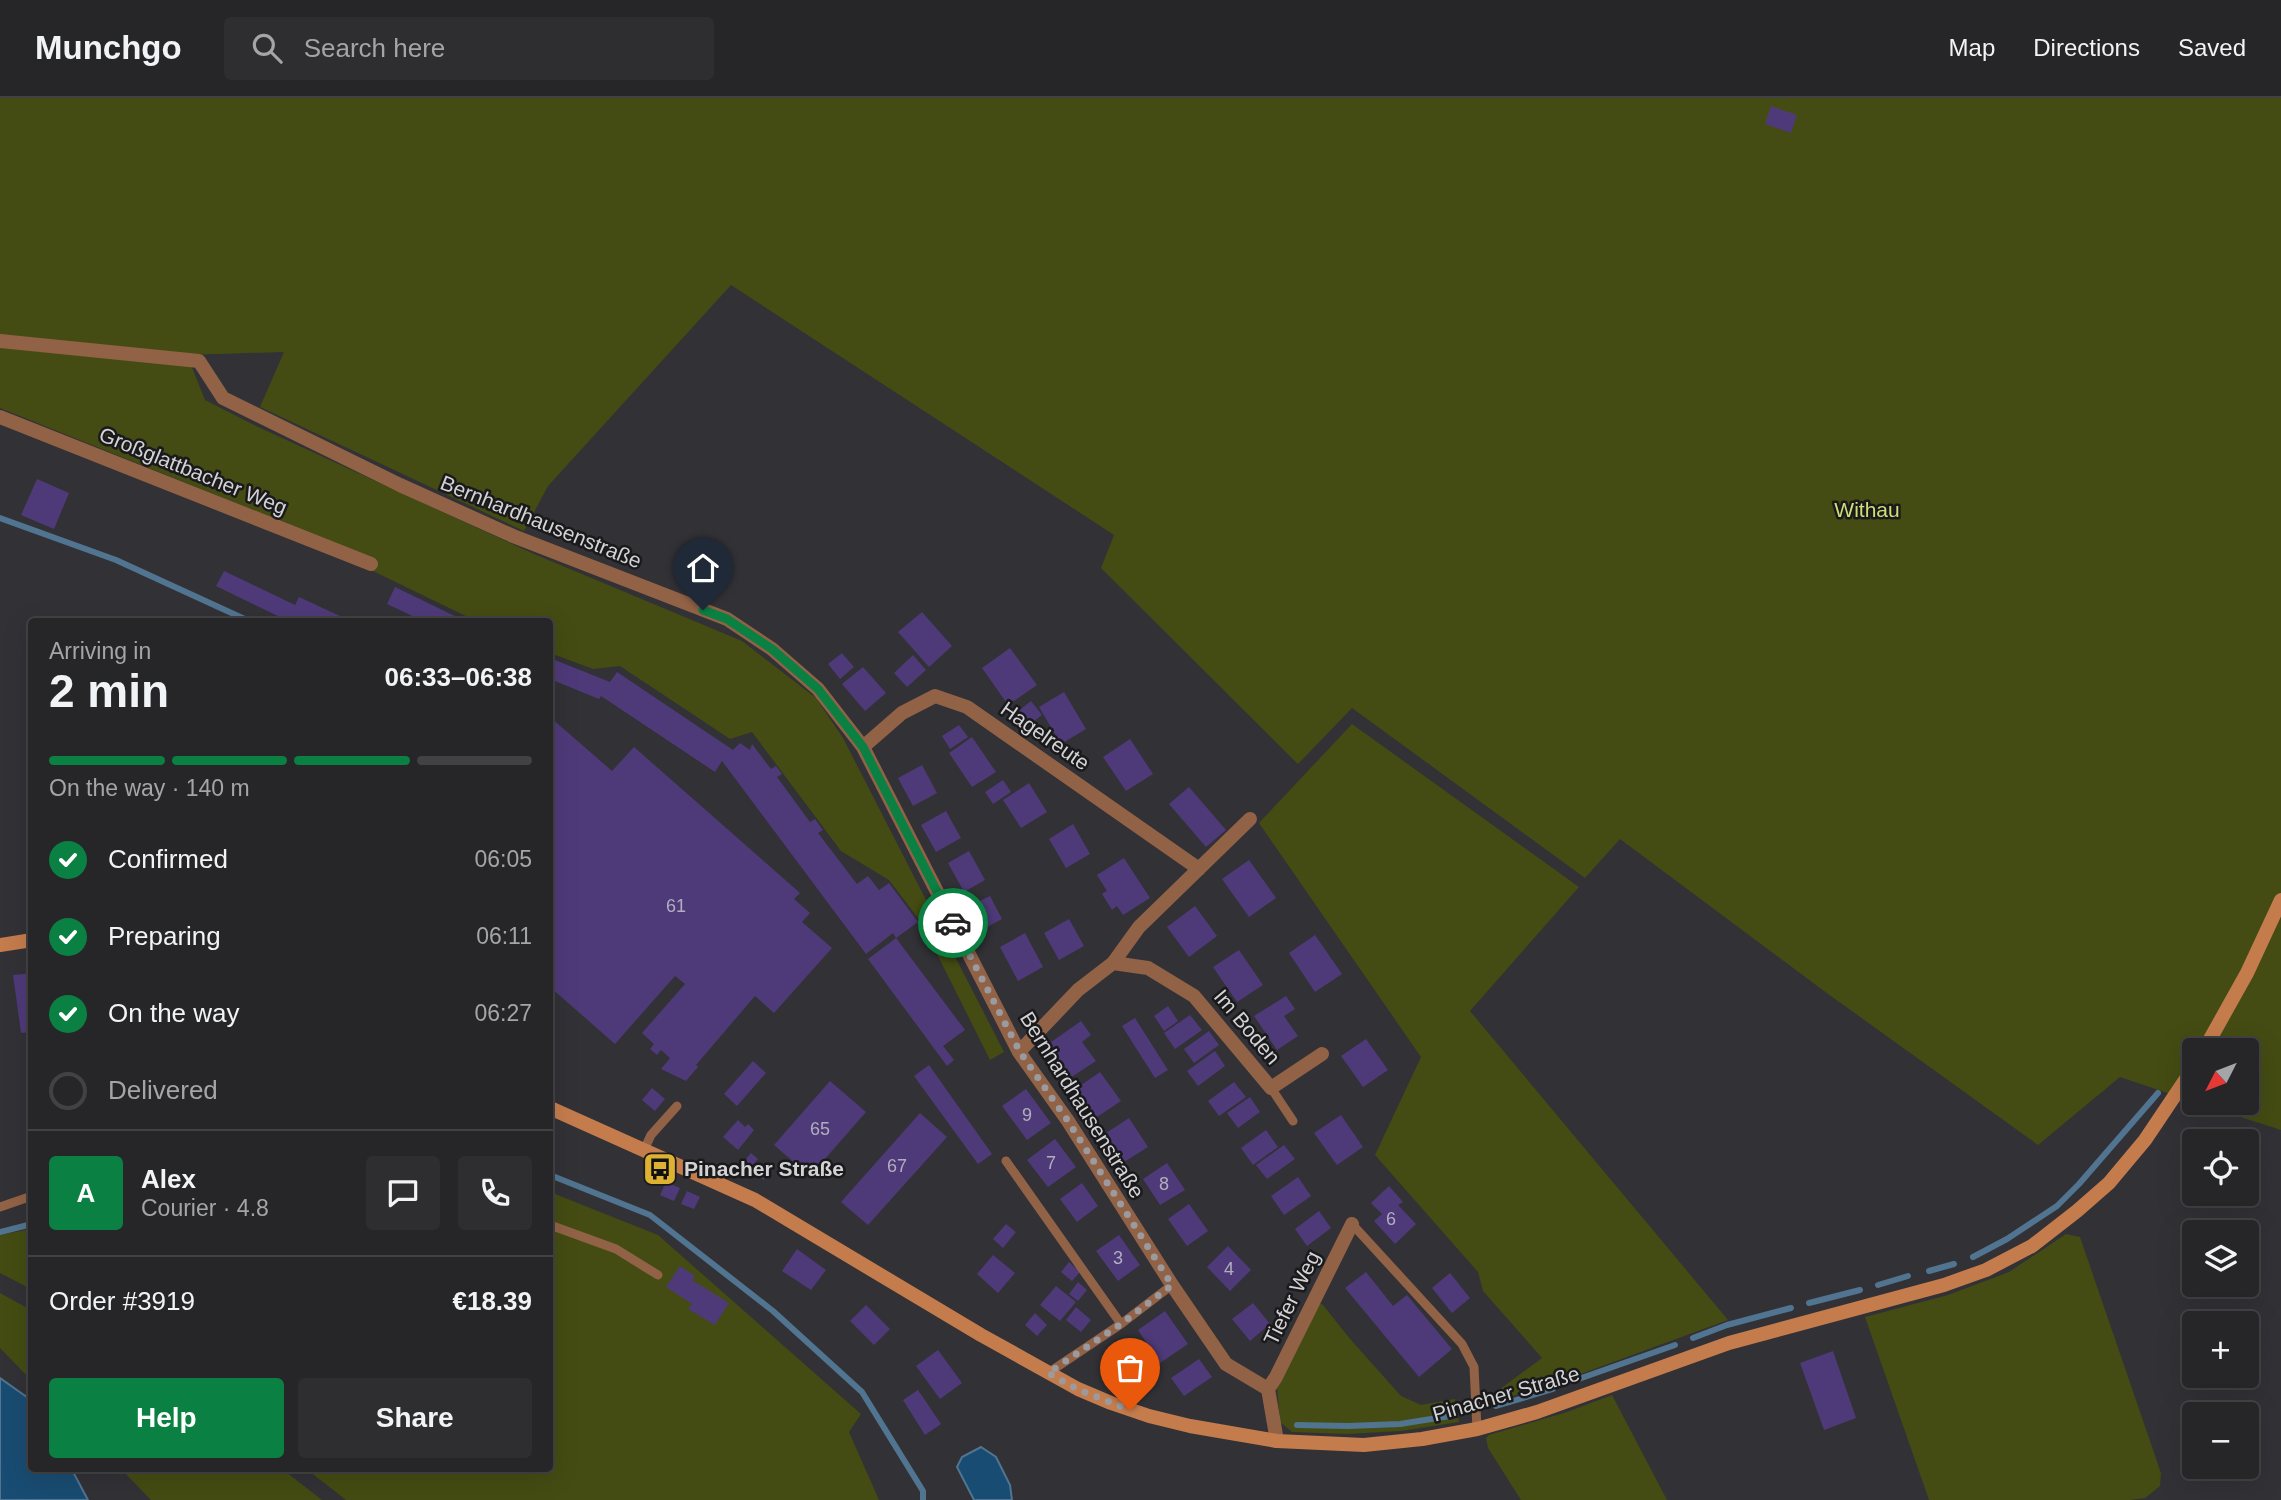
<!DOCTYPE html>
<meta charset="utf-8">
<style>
body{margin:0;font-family:Arial,sans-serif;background:#2e2d30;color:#f1f3f6;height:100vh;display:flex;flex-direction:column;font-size:26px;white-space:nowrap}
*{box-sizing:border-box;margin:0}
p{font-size:23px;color:#a4a5a8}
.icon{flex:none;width:38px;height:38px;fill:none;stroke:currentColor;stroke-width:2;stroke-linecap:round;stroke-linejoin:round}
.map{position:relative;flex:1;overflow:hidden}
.sheet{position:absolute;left:28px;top:520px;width:525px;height:854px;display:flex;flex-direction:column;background:#262528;border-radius:7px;box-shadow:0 7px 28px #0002,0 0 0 2px #424245}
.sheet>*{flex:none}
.needle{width:46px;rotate:228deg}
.buttons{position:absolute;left:2182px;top:940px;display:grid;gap:14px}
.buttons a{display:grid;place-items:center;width:77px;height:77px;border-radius:7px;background:#262528;box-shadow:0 7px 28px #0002,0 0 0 2px #424245;font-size:35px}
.pin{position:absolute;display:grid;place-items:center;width:60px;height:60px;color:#fff;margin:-72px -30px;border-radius:50% 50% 50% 0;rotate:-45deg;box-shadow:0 0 7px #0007}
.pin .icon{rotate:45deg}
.courier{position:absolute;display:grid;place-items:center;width:70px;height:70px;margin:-35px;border:5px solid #0b8043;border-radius:50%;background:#fff;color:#222;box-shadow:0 2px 9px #0007}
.headline em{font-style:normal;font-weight:800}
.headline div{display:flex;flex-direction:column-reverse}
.headline{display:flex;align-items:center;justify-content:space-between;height:119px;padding:0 21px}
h1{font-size:46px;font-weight:800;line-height:52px}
.bar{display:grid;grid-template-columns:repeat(4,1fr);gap:10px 7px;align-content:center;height:84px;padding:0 21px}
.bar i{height:9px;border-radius:5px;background:#424245}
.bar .active{background:#0b8043}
.bar p{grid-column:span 4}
.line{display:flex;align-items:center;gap:18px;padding:0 21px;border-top:2px solid #424245}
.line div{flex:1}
.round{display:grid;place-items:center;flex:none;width:74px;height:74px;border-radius:7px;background:#2e2d30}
ol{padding:0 21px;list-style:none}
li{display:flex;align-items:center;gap:21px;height:77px}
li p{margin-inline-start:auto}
li .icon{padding:7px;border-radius:50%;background:#0b8043;color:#fff;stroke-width:4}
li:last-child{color:#a4a5a8}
li i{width:38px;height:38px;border:4px solid #424245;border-radius:50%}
.primary-button{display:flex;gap:14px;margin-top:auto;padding:14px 21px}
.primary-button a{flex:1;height:80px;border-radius:7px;background:#0b8043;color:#fff;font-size:28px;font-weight:800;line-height:80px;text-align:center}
.primary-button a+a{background:#2e2d30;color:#f1f3f6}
header{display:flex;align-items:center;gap:42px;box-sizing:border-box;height:98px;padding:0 35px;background:#262528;border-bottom:2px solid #424245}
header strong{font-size:33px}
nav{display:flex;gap:38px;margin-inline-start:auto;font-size:24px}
.search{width:490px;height:63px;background:#2e2d30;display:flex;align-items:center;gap:18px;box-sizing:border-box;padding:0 24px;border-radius:7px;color:#a4a5a8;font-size:26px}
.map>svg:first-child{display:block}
</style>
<header>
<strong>Munchgo</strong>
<div class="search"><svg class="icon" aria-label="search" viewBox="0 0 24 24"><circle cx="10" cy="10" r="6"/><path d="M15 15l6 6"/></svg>Search here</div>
<nav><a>Map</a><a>Directions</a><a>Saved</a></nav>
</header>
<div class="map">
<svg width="2281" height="1402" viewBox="0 0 2281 1402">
<rect width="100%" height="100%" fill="#323136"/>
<path fill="#444c13" d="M 0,0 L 2281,0 L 2281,1032 L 2197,1005 L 2247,1004 L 2247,952 L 2194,952 L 2194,1004 L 2120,979 L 2038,1047 L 1824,893 L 1620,741 L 1585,780 L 1352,610 L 1298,666 L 1101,470 L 1114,437 L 731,187 L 548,388 L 524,433 L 260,309 L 284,254 L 187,257 L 205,302 L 256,328 L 534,456 L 742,543 L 816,600 L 843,640 L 1004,954 L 990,962 L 921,824 L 889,782 L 841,753 L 752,634 L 730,641 L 620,568 L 593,571 L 550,555 L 550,523 L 476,523 L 373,473 L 375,461 L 0,310 Z
M 1352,626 L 1579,789 L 1470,913 L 1728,1222 L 1564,1282 L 1559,1277 L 1554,1280 L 1556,1286 L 1491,1304 L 1488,1300 L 1542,1260 L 1483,1193 L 1478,1174 L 1375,1057 L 1421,959 L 1259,725 Z
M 550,1094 L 658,1137 L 861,1316 L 849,1334 L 879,1402 L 346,1402 L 305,1370 L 550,1370 Z
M 31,1131 L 32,1131 L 31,1191 L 0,1175 L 0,1137 Z
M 2066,1136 L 2080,1139 L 2161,1375 L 2160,1388 L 2145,1400 L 2129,1402 L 1929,1402 L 1865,1219 L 1948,1197 L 2009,1174 Z
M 0,1195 L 31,1212 L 31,1282 L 0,1250 Z
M 1317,1205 L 1322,1206 L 1351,1242 L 1401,1298 L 1421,1307 L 1455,1301 L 1459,1324 L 1401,1333 L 1347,1336 L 1292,1334 L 1280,1324 L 1277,1289 Z
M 1612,1297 L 1667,1402 L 1521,1402 L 1488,1350 L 1486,1340 L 1489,1337 L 1567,1314 Z
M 120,1370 L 281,1370 L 322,1402 L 151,1402 Z"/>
<path fill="#194c72" stroke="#517490" stroke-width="2" d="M 0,1280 L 31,1302 L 32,1370 L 71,1370 L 88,1402 L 0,1402 Z
M 981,1349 L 996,1359 L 1010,1387 L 1012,1402 L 974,1402 L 957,1369 L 962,1359 Z"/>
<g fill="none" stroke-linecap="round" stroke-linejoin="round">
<path stroke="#517490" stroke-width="6" d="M 0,420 L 116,462 L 249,523
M 550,1077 L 650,1117 L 773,1213 L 862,1294 L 923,1393 L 923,1402
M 0,1134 L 32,1126
M 1973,1159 L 2007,1141 L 2057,1108 L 2079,1086 L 2158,995
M 1929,1173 L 1954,1166
M 1878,1187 L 1908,1178
M 1809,1205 L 1860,1192
M 1693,1240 L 1727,1227 L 1791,1210
M 1573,1283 L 1675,1247
M 1496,1308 L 1553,1291
M 1297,1327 L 1348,1328 L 1400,1326 L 1456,1317"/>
</g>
<path fill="#4e3a79" d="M 1771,8 L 1797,17 L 1791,35 L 1765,26 Z
M 37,381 L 69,395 L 54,431 L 21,417 Z
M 224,473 L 295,507 L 299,499 L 340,518 L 337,523 L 288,523 L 216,488 Z
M 395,489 L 465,523 L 423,523 L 387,506 Z
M 922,514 L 952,548 L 929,569 L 898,534 Z
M 1010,550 L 1037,587 L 1008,607 L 982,570 Z
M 842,555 L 854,569 L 840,581 L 828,566 Z
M 913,557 L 926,572 L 907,589 L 894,575 Z
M 550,560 L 610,584 L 617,574 L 733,652 L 740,645 L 750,652 L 752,646 L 771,671 L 776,668 L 782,676 L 777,679 L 810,724 L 815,721 L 823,732 L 818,735 L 857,786 L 868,778 L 879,792 L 889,785 L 918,824 L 896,840 L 893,835 L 866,856 L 722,663 L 715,674 L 601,598 L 599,601 L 550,581 Z
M 863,569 L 886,595 L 865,613 L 842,586 Z
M 1064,594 L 1086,631 L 1061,646 L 1039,609 Z
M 1031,603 L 1042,617 L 1028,628 L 1017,614 Z
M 550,619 L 612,673 L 634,649 L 800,795 L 794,801 L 810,815 L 802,824 L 832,850 L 774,915 L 755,898 L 696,967 L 698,969 L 686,983 L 661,971 L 670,960 L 661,952 L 657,957 L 650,951 L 654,946 L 642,935 L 685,886 L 675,878 L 615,946 L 550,889 Z
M 959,627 L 968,639 L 950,651 L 942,638 Z
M 972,639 L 996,674 L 972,689 L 949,655 Z
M 1130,641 L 1153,676 L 1126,693 L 1103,659 Z
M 922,667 L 937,695 L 913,708 L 898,680 Z
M 1003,682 L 1011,694 L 993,706 L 985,694 Z
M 1029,685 L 1047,714 L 1021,730 L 1003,702 Z
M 1189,689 L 1226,732 L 1206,749 L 1169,706 Z
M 946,713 L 961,740 L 936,754 L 921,727 Z
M 1073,726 L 1090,756 L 1066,770 L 1049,741 Z
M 969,753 L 985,782 L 964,794 L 948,765 Z
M 1124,760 L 1150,800 L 1123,817 L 1117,808 L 1112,812 L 1102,796 L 1107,793 L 1097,777 Z
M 1249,762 L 1276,800 L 1249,819 L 1222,781 Z
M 990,798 L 1002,821 L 978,834 L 965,810 Z
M 1195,808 L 1217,838 L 1189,859 L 1167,829 Z
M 1069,821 L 1084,848 L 1059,862 L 1044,835 Z
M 1025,835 L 1043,869 L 1018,883 L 1000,849 Z
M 1315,837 L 1342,876 L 1315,894 L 1289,855 Z
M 896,840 L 965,932 L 943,948 L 954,962 L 947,968 L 868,861 Z
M 1239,852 L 1263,887 L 1237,904 L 1213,869 Z
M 32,875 L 32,934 L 21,935 L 13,877 Z
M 1286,898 L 1295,911 L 1284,918 L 1298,938 L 1277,952 L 1254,918 Z
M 1168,908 L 1178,923 L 1164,933 L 1154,918 Z
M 1190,917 L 1202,932 L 1175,951 L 1164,935 Z
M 1135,920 L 1168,972 L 1155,980 L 1122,928 Z
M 1081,923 L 1091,937 L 1082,944 L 1096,963 L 1070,980 L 1047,947 Z
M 1209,933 L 1219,947 L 1194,965 L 1184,951 Z
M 1366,941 L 1388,972 L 1363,989 L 1341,958 Z
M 1215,953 L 1225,968 L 1198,988 L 1187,973 Z
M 753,963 L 766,975 L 737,1008 L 724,996 Z
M 929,967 L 992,1056 L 978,1066 L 914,978 Z
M 1100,974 L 1121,1003 L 1094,1021 L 1074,992 Z
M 830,983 L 866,1014 L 810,1078 L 774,1047 Z
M 1234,984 L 1246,999 L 1219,1018 L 1208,1003 Z
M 652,990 L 665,1001 L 655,1013 L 642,1002 Z
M 1026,991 L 1051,1025 L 1027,1042 L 1002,1008 Z
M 1250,999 L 1260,1014 L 1238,1030 L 1227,1015 Z
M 920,1015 L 947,1039 L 868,1127 L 841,1104 Z
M 1341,1017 L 1363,1049 L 1337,1067 L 1314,1035 Z
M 1129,1020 L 1148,1049 L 1121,1066 L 1103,1037 Z
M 738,1022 L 745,1029 L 748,1026 L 754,1032 L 738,1052 L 723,1039 Z
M 1266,1032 L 1278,1049 L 1253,1067 L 1241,1050 Z
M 1055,1041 L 1076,1069 L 1048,1089 L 1027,1062 Z
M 1284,1047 L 1295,1061 L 1267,1081 L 1256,1067 Z
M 751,1055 L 758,1061 L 747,1073 L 740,1068 Z
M 1167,1065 L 1185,1092 L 1160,1107 L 1143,1081 Z
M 753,1067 L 768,1073 L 764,1082 L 750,1076 Z
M 1298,1079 L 1311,1098 L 1284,1117 L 1271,1098 Z
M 666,1084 L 680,1090 L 674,1103 L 660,1097 Z
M 1082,1085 L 1098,1108 L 1077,1124 L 1060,1101 Z
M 1389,1088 L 1403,1104 L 1398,1107 L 1416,1126 L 1395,1146 L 1374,1123 L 1382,1116 L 1371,1105 Z
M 687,1093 L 700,1099 L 694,1111 L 681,1106 Z
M 1189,1106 L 1208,1133 L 1187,1148 L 1168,1121 Z
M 1319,1113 L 1331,1130 L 1307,1148 L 1295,1131 Z
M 1006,1126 L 1016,1134 L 1003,1150 L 993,1141 Z
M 1119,1137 L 1140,1167 L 1118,1183 L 1096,1153 Z
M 1228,1148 L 1251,1172 L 1230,1193 L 1207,1169 Z
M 797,1151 L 826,1172 L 811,1192 L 782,1173 Z
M 993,1157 L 1015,1175 L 998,1195 L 977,1176 Z
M 1069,1164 L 1080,1174 L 1072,1183 L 1061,1174 Z
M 680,1168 L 695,1178 L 692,1182 L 729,1205 L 715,1227 L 688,1211 L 692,1206 L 666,1189 Z
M 1366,1174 L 1393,1208 L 1407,1197 L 1452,1251 L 1419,1279 L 1345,1190 Z
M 1450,1175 L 1470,1200 L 1452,1215 L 1432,1190 Z
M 1078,1184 L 1087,1192 L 1078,1203 L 1069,1196 Z
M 1056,1188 L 1076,1204 L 1060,1223 L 1040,1207 Z
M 1253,1205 L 1270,1226 L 1250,1243 L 1232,1221 Z
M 866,1207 L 890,1231 L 874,1247 L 850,1223 Z
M 1076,1209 L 1091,1222 L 1081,1234 L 1066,1222 Z
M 1165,1213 L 1188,1246 L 1160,1265 L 1138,1232 Z
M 1035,1215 L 1047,1227 L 1037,1238 L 1025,1227 Z
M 938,1252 L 962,1285 L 940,1301 L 916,1268 Z
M 1833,1253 L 1856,1320 L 1824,1332 L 1800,1265 Z
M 1199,1261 L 1212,1279 L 1184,1298 L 1171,1280 Z
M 918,1292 L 941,1326 L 925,1337 L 903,1302 Z"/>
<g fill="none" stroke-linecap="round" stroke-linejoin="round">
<path stroke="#916246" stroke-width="9" d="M 1271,990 L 1293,1023
M 644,1052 L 651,1037 L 677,1008
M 1006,1063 L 1121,1226
M 0,1109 L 32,1098
M 1352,1126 L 1462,1246 L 1474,1269 L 1477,1331
M 550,1127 L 616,1151 L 658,1177
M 1048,1275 L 1121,1226 L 1172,1187"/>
<path stroke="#916246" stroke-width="14" d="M 0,243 L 199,263 L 223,300 L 400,387 L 513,438 L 727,521 L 772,551 L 818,591 L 863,649 L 1019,954 L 1068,1023 L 1172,1187 L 1226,1266 L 1268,1291 L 1277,1343
M 0,319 L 371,466
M 863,649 L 902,615 L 935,598 L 967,609 L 1199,771
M 1113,865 L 1148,870 L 1194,898 L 1271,990 L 1322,956
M 1019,954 L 1078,892 L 1113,865 L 1139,829 L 1250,721
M 1268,1291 L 1276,1279 L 1352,1126"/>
<path stroke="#c57c4d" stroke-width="14" d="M 0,847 L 32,842
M 2204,952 L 2247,875 L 2281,802
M 550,1010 L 755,1102 L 981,1237 L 1078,1291 L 1111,1305 L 1149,1318 L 1190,1328 L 1277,1343 L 1364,1347 L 1422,1341 L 1477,1331 L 1537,1314 L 1729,1245 L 1944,1187 L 1986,1172 L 2032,1148 L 2077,1113 L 2109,1085 L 2145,1042 L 2194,969"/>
</g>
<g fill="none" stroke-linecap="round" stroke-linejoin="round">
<path stroke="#9b9a9e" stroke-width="7" stroke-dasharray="0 12.6" d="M 953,825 L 1020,954 L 1068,1023 L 1172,1187 L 1121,1226 L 1048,1275 L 1077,1291 L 1130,1312"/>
<path stroke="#0b8043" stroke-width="9" d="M 703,512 L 727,521 L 772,551 L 818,591 L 863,649 L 953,825"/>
</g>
<defs>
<g id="bus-square" transform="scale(1.75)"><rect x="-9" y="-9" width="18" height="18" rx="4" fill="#ddb233" stroke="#1a191b"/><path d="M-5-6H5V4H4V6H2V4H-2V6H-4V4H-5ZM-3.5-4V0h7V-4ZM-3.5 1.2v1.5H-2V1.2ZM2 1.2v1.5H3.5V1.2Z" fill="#111"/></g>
</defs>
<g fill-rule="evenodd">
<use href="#bus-square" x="660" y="1071"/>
</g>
<g text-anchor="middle" stroke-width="5" stroke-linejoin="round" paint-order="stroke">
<g font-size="18" fill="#b2adbf">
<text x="676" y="814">61</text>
<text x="1027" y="1023">9</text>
<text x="820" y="1037">65</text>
<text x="1051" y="1071">7</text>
<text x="897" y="1074">67</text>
<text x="1164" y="1092">8</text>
<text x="1391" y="1127">6</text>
<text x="1118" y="1166">3</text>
<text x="1229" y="1177">4</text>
</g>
<g font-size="21" fill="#d3d3d6" stroke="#1a191b">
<text transform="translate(193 373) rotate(22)" y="7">Großglattbacher Weg</text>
<text transform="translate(541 424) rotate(22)" y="7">Bernhardhausenstraße</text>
<text transform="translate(1045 638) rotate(35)" y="7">Hagelreute</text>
<text transform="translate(1247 929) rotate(50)" y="7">Im Boden</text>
<text transform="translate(1082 1007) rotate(58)" y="7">Bernhardhausenstraße</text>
<text transform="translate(1292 1200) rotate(-64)" y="7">Tiefer Weg</text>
<text transform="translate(1506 1296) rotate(-16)" y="7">Pinacher Straße</text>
</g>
<g font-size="21" fill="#cedf75" stroke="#1a191b">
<text x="1867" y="419">Withau</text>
</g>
<g font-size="21" font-weight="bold" fill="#d3d3d6" stroke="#1a191b" text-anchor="start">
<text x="684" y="1078">Pinacher Straße</text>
</g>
</g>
</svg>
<div class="buttons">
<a><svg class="needle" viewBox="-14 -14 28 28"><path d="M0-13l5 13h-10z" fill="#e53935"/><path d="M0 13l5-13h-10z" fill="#a4a5a8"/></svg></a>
<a><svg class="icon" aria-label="locate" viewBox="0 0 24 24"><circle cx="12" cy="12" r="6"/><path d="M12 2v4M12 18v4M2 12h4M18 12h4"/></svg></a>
<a><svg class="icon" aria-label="layers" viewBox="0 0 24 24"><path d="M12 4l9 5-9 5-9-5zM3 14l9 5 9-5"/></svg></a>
<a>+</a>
<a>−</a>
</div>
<div class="pin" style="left:1130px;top:1312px;background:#ea580c"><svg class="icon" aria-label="bag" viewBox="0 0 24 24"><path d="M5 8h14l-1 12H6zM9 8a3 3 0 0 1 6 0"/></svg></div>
<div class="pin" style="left:703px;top:512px;background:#1f2937"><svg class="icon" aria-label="home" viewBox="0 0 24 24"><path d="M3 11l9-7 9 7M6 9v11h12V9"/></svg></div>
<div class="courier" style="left:953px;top:825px"><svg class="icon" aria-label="car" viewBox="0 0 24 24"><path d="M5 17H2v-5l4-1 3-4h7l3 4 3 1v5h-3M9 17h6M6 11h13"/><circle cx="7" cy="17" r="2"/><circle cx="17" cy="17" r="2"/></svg></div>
<section class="sheet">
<div class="headline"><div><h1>2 min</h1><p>Arriving in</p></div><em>06:33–06:38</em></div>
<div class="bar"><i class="active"></i><i class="active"></i><i class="active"></i><i></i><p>On the way · 140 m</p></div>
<ol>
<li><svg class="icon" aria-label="check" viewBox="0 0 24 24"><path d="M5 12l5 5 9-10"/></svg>Confirmed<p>06:05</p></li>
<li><svg class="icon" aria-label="check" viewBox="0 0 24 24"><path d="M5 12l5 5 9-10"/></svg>Preparing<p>06:11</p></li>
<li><svg class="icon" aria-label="check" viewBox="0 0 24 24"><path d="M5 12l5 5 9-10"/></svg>On the way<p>06:27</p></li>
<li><i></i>Delivered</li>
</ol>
<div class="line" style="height:126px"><b class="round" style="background:#0b8043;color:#fff">A</b><div><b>Alex</b><p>Courier · 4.8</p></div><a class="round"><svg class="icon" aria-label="chat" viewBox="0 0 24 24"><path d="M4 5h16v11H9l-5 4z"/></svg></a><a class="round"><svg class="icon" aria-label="phone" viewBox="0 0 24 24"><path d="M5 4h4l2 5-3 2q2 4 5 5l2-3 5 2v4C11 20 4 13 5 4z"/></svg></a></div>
<div class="line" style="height:91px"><div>Order #3919</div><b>€18.39</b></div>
<div class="primary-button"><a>Help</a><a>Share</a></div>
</section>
</div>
